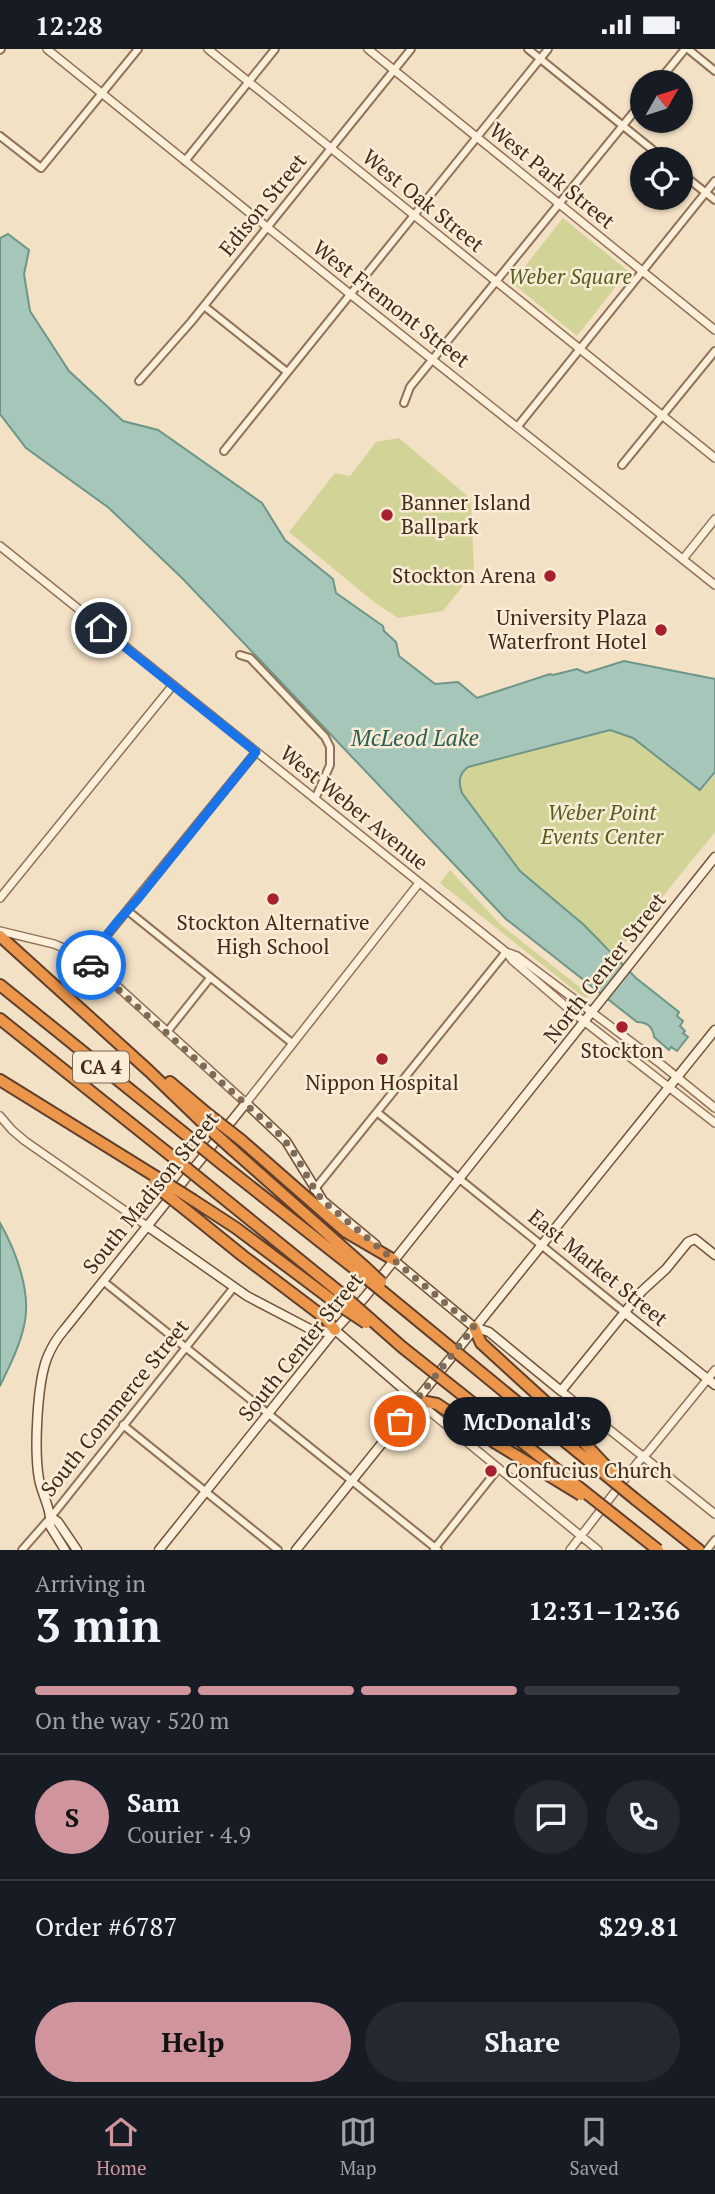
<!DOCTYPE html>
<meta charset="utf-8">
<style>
body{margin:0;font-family:"PT Serif",serif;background:#242831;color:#f1f3f6;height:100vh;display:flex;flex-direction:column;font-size:26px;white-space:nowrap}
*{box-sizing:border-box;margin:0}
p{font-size:23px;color:#9ea1a6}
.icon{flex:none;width:38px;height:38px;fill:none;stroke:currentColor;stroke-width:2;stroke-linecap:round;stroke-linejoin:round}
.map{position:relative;height:1501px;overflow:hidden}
.sheet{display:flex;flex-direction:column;background:#171b24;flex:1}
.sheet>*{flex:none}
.needle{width:46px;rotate:51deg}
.buttons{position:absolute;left:630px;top:21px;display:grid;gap:14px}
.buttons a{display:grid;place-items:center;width:63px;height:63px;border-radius:50%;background:#171b24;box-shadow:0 2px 5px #0004;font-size:35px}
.pin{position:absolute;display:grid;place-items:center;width:60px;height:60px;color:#fff;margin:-30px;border:4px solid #fff;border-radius:50%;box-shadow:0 2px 7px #0007}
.courier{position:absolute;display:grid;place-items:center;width:70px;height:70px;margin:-35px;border:5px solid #1a73e8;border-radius:50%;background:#fff;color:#222;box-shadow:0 2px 9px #0007}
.bubble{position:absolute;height:49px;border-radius:24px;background:#171b24;box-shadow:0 2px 5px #0004;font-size:23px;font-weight:600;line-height:49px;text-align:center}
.summary em{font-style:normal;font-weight:600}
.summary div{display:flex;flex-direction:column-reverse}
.summary{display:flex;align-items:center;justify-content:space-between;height:119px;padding:0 35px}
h1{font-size:46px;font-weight:600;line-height:52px}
.bar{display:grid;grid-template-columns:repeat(4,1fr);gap:10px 7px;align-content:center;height:84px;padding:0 35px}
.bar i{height:9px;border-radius:5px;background:#363941}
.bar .active{background:#d0949c}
.bar p{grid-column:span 4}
.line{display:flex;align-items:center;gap:18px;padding:0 35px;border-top:2px solid #363941}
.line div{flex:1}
.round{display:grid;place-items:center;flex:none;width:74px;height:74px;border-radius:37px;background:#242831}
.primary-button{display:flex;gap:14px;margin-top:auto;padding:14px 35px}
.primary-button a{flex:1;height:80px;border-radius:42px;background:#d0949c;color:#111;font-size:28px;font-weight:600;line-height:80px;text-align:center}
.primary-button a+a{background:#242831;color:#f1f3f6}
.status{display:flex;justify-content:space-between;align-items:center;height:49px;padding:0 35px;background:#171b24;direction:ltr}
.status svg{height:19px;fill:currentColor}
.dock{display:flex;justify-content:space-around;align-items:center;height:98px;border-top:2px solid #363941;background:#171b24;font-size:19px;color:#9ea1a6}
.dock a{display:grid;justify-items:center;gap:4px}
.dock .active{color:#d0949c}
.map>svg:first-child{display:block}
</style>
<div class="status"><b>12:28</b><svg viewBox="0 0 49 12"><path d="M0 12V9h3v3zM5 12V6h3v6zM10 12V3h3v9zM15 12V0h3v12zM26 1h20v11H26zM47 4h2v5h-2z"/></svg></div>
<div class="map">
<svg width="715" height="1501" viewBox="0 0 715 1501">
<rect width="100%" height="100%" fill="#f3e1c5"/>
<path fill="#d2d397" d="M 563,169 L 628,222 L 577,287 L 512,234 Z
M 399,389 L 471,450 L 474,523 L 443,562 L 398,569 L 374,553 L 289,483 L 335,424 L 350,427 L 376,393 Z
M 610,681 L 633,689 L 701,742 L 715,726 L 715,783 L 616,905 L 520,822 L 462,744 C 458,733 459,725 468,718 Z
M 450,821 L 501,876 L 591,947 L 584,949 L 440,834 Z"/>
<path fill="#a7c6ba" stroke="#6c9688" stroke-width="2" d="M 8,185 L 29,201 L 24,225 L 30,262 L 69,322 L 123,372 L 158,381 L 262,454 L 285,491 L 333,530 L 336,544 L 383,577 L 384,582 L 396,593 L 399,607 L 435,635 L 458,633 L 477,649 L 550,625 L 553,626 L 577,620 L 586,624 L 624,612 L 715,630 L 715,723 L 700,741 L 633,689 L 610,681 L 468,718 C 459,725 458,733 462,744 L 520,822 L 584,876 L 636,929 L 679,963 L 677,967 L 683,972 L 680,977 L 685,982 L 683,984 L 688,988 L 677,1002 L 671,998 L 669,1001 L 654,988 C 653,978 647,973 637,973 L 506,870 L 183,530 L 109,459 L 26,399 L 0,365 L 0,189 Z
M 0,1174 C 16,1202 32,1244 24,1277 C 19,1299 9,1318 0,1337 Z"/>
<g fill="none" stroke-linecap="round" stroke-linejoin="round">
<g stroke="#917158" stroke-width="10">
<path id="minor" d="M 528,0 L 664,110
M 688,0 L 715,22
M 0,1 L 1,0
M 658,33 L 685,0
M 0,87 L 41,119 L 138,0
M 185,112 L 275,0
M 681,124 L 715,151
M 204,257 L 287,323
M 139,332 L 191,273 L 411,0
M 404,354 L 410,338 L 642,53
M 518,377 L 715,132
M 224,402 L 548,0
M 622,416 L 715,302
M 240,606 L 250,609 L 325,688 L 330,698 L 330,716 L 315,750
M 128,862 L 292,994
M 86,912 L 256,703
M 167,983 L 210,929
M 378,1064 L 624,1263
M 314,1141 L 506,903
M 103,1232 L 438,1501
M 123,1376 L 278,1501
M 434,1500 L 498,1420
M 22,1501 L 51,1468 L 234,1238
M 707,1501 L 715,1491"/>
</g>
<g stroke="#917158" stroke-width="10">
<path id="tertiary" d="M 47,0 L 350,245 L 715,536
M 208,0 L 715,409
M 368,0 L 715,281
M 0,497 L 506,903 L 517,907 L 662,1016 L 715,1059
M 683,510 L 715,470
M 0,849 L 173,636
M 0,882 L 54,895 L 73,903 L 107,928 L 246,1054 L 419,834
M 507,904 L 512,911 L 576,966 L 715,1074
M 0,1067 L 12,1081 L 25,1092 L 147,1177
M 561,1342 L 715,1465
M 417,1352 L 598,1501
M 570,1501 L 638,1413 L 649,1402 L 715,1321"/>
</g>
<g stroke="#73523b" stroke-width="11">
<path id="secondary" d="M 147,1177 L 247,1247 L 310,1280 L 326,1283 L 335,1281
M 391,1209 L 474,1278 L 489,1283 L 561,1342 L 642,1242 L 666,1220 L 688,1193 L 695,1190 L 715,1206
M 624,1263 L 715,1336
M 335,1281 L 416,1351
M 51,1468 L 58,1473 L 77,1501
M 65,1501 L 50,1477 C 52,1461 42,1446 39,1430 C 34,1402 37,1335 47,1309 C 51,1299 57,1289 64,1281 L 246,1054 L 286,1092 L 323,1152 L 376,1196
M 159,1501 L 335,1281 L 365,1248 L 715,808
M 296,1501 L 715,981"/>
</g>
<g stroke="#5f3f2c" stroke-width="14">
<path id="motorway" d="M 0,887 L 149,1022 L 203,1074
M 0,936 L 190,1089
M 0,970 L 174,1109
M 0,1031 L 158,1129
M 170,1033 L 209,1066
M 241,1091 L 346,1183 L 394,1211
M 233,1101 L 365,1218
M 222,1115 L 360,1224
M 206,1135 L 343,1246
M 193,1151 L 236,1179 L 336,1254
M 186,1161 L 243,1207 L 325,1269 L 335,1281
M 474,1278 L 481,1294 L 550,1357
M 416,1351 L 437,1355 L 494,1393
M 635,1450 L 699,1501"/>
</g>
<use href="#minor" stroke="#fdefd9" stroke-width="6"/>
<use href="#tertiary" stroke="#fdefd9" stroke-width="7"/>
<use href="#secondary" stroke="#fdefd9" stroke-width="8"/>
<use href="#motorway" stroke="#ec964c" stroke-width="10"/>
<g stroke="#5f3f2c" stroke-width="14" stroke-linecap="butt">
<path id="motorway-bridge" d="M 209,1066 L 241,1091
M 203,1074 L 233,1101
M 190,1089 L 222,1115
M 174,1109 L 206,1135
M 158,1129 L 193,1151
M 153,1135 L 186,1161
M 365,1218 L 381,1233
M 360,1224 L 635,1450
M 343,1246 L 402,1298 L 658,1501
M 336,1254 L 366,1274
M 550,1357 L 617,1429
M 494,1393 L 581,1446"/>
</g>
<use href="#motorway-bridge" stroke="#ec964c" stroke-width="10"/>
</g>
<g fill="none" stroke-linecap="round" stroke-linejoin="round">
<path stroke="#7e6b58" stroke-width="7" stroke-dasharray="0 12.6" d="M 91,916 L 278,1084 C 298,1104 306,1130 323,1152 L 474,1278 L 400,1372"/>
<path stroke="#1a73e8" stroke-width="9" d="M 91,916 L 86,912 L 117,873 L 138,850 L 256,703 L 101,579"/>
</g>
<g fill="#a8202e" stroke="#faecd5" stroke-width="2.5">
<circle cx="387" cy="466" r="7"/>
<circle cx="550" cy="527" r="7"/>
<circle cx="661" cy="581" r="7"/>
<circle cx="273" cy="850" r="7"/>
<circle cx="622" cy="978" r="7"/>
<circle cx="382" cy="1010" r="7"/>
<circle cx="491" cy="1422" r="7"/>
</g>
<g text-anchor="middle" stroke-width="5" stroke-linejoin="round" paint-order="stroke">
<rect fill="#faecd5" stroke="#776555" stroke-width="2" x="73" y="1002.5" width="56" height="31" rx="5"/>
<g font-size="19" font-weight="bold" fill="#3f2b1e">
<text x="101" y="1025">CA 4</text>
</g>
<g font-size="21" fill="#3f2b1e" stroke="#faecd5">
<text transform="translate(552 127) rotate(39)" y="7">West Park Street</text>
<text transform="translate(423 152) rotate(39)" y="7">West Oak Street</text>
<text transform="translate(263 156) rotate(-51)" y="7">Edison Street</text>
<text transform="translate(391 255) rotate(38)" y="7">West Fremont Street</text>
<text transform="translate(354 759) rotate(39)" y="7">West Weber Avenue</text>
<text transform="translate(605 919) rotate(-52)" y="7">North Center Street</text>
<text transform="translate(151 1144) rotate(-51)" y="7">South Madison Street</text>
<text transform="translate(598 1219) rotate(39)" y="7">East Market Street</text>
<text transform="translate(301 1298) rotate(-51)" y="7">South Center Street</text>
<text transform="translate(115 1359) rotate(-51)" y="7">South Commerce Street</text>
</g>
<g font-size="21" font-style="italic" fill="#555e22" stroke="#faecd5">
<text x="570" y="235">Weber Square</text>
<text x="602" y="771">Weber Point<tspan x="602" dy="24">Events Center</tspan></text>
</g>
<g font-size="21" fill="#3f2b1e" stroke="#faecd5">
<text x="401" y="461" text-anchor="start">Banner Island<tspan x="401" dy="24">Ballpark</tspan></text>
<text x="536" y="534" text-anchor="end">Stockton Arena</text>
<text x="647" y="576" text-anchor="end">University Plaza<tspan x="647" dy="24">Waterfront Hotel</tspan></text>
<text x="273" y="881">Stockton Alternative<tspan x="273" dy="24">High School</tspan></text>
<text x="622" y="1009">Stockton</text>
<text x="382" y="1041">Nippon Hospital</text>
<text x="505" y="1429" text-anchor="start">Confucius Church</text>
</g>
<g font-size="23" font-style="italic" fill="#2b6158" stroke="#faecd5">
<text x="415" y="697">McLeod Lake</text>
</g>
</g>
</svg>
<div class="buttons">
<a><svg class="needle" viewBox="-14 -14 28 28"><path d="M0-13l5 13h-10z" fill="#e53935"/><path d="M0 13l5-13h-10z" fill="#9ea1a6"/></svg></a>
<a><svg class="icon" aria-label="locate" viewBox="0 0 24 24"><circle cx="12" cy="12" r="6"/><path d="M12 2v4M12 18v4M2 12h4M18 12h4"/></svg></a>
</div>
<div class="pin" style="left:400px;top:1372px;background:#ea580c"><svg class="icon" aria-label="bag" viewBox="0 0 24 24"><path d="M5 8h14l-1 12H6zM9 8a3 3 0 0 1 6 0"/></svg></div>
<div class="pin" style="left:101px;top:579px;background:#1f2937"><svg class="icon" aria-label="home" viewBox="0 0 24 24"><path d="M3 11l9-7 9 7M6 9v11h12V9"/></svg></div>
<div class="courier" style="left:91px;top:916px"><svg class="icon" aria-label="car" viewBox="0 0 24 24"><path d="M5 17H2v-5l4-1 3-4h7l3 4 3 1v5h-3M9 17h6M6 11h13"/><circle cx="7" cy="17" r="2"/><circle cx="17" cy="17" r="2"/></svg></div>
<div class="bubble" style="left:443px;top:1348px;width:168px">McDonald's</div>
</div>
<section class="sheet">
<div class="summary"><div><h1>3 min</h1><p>Arriving in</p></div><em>12:31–12:36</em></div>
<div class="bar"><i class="active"></i><i class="active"></i><i class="active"></i><i></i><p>On the way · 520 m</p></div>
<div class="line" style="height:126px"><b class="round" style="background:#d0949c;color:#111">S</b><div><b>Sam</b><p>Courier · 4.9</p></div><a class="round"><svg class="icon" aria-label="chat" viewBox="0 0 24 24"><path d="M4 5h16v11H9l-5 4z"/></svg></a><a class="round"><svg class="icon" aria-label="phone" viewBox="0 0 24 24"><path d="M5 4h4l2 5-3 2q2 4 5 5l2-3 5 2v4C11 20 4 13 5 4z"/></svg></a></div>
<div class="line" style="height:91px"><div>Order #6787</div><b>$29.81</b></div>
<div class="primary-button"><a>Help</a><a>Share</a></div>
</section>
<nav class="dock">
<a class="active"><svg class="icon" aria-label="home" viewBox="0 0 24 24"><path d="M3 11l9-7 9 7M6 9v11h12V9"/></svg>Home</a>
<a><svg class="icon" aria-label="map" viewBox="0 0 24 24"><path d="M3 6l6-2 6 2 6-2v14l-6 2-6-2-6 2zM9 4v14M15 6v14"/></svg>Map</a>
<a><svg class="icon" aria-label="saved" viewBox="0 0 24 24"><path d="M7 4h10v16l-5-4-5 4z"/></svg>Saved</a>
</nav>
